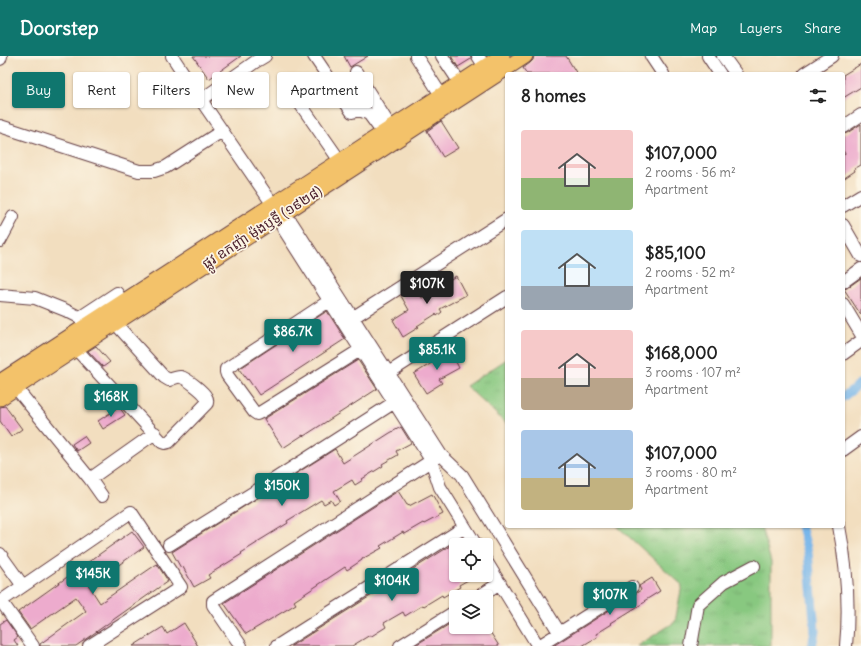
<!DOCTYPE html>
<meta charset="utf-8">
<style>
body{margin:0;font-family:Delius,"Noto Sans Khmer",sans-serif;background:#f6f6f6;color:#222;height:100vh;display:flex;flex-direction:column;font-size:15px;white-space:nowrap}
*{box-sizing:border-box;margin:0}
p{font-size:13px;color:#767676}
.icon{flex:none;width:22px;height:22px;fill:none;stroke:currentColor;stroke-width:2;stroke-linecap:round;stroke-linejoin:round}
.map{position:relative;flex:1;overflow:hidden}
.sheet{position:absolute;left:505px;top:16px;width:340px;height:456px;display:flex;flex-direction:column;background:#fff;border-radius:4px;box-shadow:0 1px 3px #0004}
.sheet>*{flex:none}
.hud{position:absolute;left:12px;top:16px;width:380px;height:36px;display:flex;gap:8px}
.fabs{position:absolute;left:449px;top:482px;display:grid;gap:8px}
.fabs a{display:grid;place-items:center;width:44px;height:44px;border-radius:4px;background:#fff;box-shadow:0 1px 3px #0004;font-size:20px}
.price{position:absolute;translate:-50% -34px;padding:0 9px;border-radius:4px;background:#0f766e;color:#fff;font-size:13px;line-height:26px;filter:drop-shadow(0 1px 2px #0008)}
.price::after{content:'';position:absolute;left:50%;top:24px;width:12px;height:9px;margin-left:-6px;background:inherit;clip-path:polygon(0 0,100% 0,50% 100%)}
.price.current{background:#222;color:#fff}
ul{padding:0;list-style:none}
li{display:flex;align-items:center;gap:12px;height:100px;padding:0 16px}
li span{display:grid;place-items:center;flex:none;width:112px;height:80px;border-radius:4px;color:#555}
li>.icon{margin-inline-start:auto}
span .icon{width:48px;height:48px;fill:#fffc;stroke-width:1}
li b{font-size:17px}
h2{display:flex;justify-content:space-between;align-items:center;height:48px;padding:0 16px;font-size:17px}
.pill{padding:0 14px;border-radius:4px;background:#fff;box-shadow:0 1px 3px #0004;font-size:14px;line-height:36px}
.pill.current{background:#0f766e;color:#fff}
header{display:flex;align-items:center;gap:24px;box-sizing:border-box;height:56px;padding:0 20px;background:#0f766e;color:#fff}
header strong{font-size:19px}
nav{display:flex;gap:22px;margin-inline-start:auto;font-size:14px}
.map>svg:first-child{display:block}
</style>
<header>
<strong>Doorstep</strong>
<nav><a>Map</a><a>Layers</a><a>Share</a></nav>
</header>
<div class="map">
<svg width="861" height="590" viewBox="0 0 861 590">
<defs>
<pattern id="grass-tufts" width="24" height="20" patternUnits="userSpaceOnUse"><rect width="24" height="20" fill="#88c880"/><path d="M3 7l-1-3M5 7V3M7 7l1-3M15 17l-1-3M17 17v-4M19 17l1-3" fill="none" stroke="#77ab6f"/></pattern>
</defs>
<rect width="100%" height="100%" fill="#fcf5e5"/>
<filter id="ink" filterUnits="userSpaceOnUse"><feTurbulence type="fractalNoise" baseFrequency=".025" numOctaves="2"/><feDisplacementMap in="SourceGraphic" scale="8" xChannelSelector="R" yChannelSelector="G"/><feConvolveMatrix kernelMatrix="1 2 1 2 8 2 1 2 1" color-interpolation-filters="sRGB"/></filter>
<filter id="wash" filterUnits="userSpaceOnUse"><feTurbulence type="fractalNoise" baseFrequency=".012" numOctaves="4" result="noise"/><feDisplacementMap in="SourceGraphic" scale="16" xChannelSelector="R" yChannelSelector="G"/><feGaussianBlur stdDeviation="0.9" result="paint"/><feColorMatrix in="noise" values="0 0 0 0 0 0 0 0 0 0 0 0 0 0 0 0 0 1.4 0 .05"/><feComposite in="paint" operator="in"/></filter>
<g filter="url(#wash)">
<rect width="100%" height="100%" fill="#f2debf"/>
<path fill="url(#grass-tufts)" stroke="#697456" d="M507,303v65l-41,-38z
M617,470h144l10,36v84h-134l38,-24 7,-37z"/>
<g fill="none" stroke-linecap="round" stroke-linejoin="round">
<path stroke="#76b5ea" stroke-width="9" d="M843,341l18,-14
M801,470l7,26 7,79 -3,15"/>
</g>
<g id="blocks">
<path fill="#edabcd" d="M193,0h48l-32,23z
M344,0h24l-18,11z
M451,0h20v3l-13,8z
M534,0h32l11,18h-50l-4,-6 7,-5 3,-3z
M861,8v23l-18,11v-23z
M441,65l17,27 -15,9 -16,-26z
M861,68v41l-7,4 1,2 -12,8v-23l2,-2 -2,-4v-16l4,-1z
M456,220l10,19 -26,14 2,3 -5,4 -1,-2 -19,12 2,1 -16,10 -10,-17 16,-10 -8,-14 15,-10 6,12 19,-11 -1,-2z
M861,222v37l-17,-26 3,-1z
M327,255l18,28 -86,56 -11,-16 -1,1 -8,-11z
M96,290l14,16 -7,5 -15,-16z
M449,292l10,20 -20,11 3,4 -16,10 -12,-19 21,-13 -2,-4z
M358,304l19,29 -73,47 -1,-1 -20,13 -19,-29z
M5,350l17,23 -11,8 -11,-16v-14z
M119,351l6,8 -22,14 -5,-8z
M401,371l10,16 -15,8 2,4 -16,9 1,2 -21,13 1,1 -8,5 -3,-5 -18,11 6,10 -6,4 -3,-5 -7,4 -3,-4 -34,21 1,2 -31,19v1l-16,10 1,1 -34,21 2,3 -16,9 -11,-20 -2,1 -9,-16 163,-103 8,14 47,-30z
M84,380l5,7 -12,8 -5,-7z
M398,435l9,14h1l1,1 23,-12 11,20 -19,10 -1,-1 -19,11 -1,-2 -23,14 2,2 -20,11v1l-15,10 -2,-3 -51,34 2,3 -50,30 -22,-31z
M132,475l12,16 -55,39 11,17 57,-39 11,17 -92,65h-36v-2l46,-33 -10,-14 -46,32 -12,-17z
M461,483l4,6h-9v30h21l-18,10 1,2 -17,10 -1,-2 -18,11 -1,-1 -18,11 -2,-4 -19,11 2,4 -16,10v-2l-18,11h-61z
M652,522l8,13 -16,10 1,1 -34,21 1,1 -16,10 1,3 -15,9h-29l88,-56 -2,-4z
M6,564l12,17 -4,3 4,6h-18v-22z
M456,564v7h31l12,19h-85z
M184,567l14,23h-65l30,-19 4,7z"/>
</g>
</g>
<g filter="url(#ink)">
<use href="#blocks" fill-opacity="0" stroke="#633c41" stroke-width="1"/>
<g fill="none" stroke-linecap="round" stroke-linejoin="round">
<g stroke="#633c41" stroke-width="14">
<path id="minor" d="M172,0l29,44 79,115 12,8 149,232 21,20 97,157
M314,0l38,56 8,-2 9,4 14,19
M416,0l25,39
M442,0l18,27
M478,0l7,11
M651,0l12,18
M708,0l12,18
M723,0l13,18
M0,3l1,-3
M356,16l35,56
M804,18l28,-18
M285,26l55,79
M201,44l54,-38 10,-6
M0,70l139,45h15l12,-4 56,-36
M843,71l18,-12
M843,150l18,-11
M280,159l3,13 7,11 141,221 9,27 36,58
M843,169l18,31
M0,185l13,-24
M843,226l18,-13
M0,239l35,3 30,12 26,13 3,6
M329,245l-103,68v3l1,3 27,37 3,2 4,-2 99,-62
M843,248l18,30
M79,262l38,-25 5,10
M346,266l161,-103
M76,293l86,93 3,1 4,-1 38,-39c0,-2 1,-3 -1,-6 -2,-5 -20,-19 -25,-20 -3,-1 -9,2 -12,3l-5,-3 -49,-54
M843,298l18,-13
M382,321l125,-80
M16,332l74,91 12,17
M843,394l18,-13
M90,423l65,-46
M839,470c8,41 11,78 7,120
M169,489l98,-61 134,-86
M0,498l23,32
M486,505l52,85
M478,541l22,-14
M33,590l-32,-45 130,-89 50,75 -92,59
M241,590l-28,-41v-4l224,-144
M277,590l188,-119
M400,590l56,-35
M539,590l93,-59
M691,590l7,-41 26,-23 30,-16"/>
</g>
<g stroke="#633c41" stroke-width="17">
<path id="major" d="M0,326l502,-326
M0,342l525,-342"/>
</g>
<use href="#minor" stroke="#fff" stroke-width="12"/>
<use href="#major" stroke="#f3c26a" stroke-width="15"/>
</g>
</g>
<g text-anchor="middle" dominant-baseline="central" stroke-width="3.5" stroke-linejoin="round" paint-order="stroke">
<g font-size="14" fill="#4a1f2b" stroke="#fcf5e5">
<text transform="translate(262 171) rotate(-33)">ផ្លូវ ឧកញ៉ា ម៉ុងឫទ្ធី (១៩២៨)</text>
</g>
</g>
</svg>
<div class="fabs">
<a><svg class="icon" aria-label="locate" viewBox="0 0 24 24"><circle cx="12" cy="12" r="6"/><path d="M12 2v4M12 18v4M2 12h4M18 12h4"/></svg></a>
<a><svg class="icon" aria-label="layers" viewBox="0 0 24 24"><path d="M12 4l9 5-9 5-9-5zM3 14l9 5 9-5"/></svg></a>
</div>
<b class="price current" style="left:427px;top:249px">$107K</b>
<b class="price" style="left:293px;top:297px">$86.7K</b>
<b class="price" style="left:437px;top:315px">$85.1K</b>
<b class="price" style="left:111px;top:362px">$168K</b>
<b class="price" style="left:282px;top:451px">$150K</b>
<b class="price" style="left:93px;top:539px">$145K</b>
<b class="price" style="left:392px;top:546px">$104K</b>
<b class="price" style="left:610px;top:560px">$107K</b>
<div class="hud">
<a class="pill current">Buy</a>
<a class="pill">Rent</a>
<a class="pill">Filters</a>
<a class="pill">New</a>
<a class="pill">Apartment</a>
</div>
<section class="sheet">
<h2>8 homes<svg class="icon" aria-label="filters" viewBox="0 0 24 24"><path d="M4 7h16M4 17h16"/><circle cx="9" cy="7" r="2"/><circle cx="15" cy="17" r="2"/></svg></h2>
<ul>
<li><span style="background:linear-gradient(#f6c9c9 60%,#8fb573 0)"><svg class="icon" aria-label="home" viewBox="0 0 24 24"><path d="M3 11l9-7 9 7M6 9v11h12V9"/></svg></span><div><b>$107,000</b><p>2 rooms · 56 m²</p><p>Apartment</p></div></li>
<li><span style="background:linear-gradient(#bfe0f5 70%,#9aa5b1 0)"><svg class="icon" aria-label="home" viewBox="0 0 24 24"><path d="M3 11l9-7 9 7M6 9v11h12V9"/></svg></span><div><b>$85,100</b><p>2 rooms · 52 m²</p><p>Apartment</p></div></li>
<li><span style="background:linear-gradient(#f6c9c9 60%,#b9a48a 0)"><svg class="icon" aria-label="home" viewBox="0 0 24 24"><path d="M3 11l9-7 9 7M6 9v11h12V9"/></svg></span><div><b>$168,000</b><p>3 rooms · 107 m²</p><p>Apartment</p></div></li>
<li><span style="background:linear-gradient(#a9c7e8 60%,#c2b280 0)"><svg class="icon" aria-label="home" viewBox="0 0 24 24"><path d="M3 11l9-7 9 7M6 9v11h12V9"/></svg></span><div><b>$107,000</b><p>3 rooms · 80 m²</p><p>Apartment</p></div></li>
</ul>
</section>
</div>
